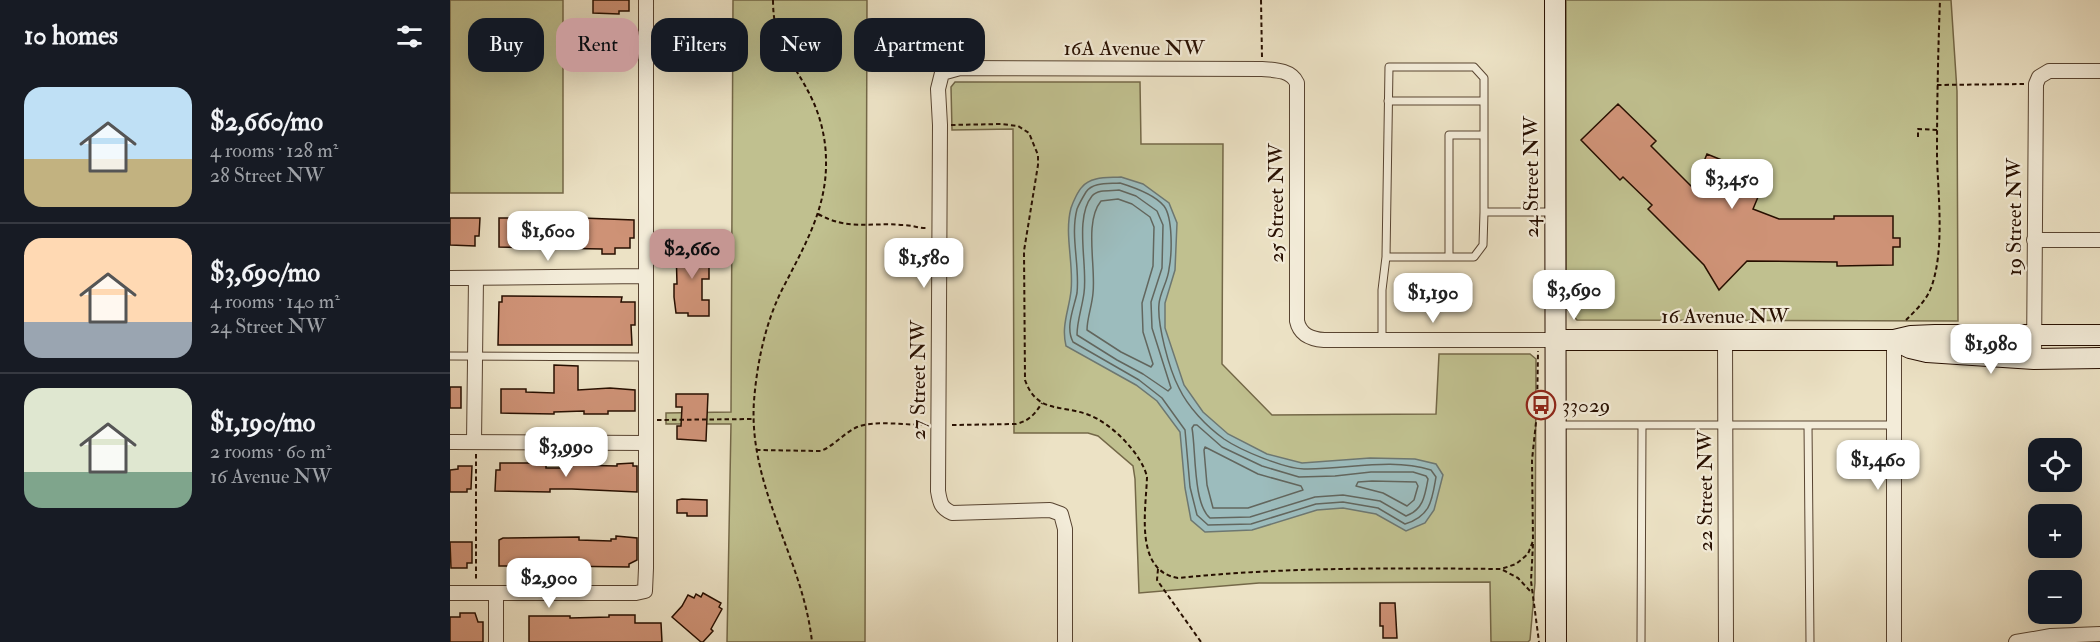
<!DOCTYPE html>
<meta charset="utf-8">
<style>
body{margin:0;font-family:"IM FELL Double Pica",serif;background:#20242c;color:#f1f3f6;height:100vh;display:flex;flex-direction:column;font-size:22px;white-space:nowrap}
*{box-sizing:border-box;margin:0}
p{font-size:20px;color:#9ea1a6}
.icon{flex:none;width:33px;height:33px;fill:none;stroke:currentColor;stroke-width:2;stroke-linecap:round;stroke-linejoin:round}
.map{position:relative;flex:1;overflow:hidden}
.sheet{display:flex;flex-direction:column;background:#171b24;width:450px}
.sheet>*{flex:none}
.banner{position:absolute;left:18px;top:18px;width:570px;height:54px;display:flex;gap:12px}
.controls{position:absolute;left:1578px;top:438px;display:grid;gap:12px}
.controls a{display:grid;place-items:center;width:54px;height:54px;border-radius:12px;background:#171b24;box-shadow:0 6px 24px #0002;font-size:30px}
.price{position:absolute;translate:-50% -51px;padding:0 14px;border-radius:12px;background:#fff;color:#222;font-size:20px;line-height:39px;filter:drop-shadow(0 2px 3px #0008)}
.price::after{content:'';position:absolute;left:50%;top:36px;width:18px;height:14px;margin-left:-9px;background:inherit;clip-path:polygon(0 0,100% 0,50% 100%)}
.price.selected{background:#c59692;color:#111}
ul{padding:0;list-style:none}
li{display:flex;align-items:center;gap:18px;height:150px;padding:0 24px}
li+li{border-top:2px solid #363941}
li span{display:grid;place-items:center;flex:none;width:168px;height:120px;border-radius:18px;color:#555}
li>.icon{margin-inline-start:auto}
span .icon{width:72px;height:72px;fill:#fffc;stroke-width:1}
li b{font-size:26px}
h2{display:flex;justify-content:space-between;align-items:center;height:72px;padding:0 24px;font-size:26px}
.chip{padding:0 21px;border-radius:18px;background:#171b24;box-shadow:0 6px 24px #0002;font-size:21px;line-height:54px}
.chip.selected{background:#c59692;color:#111}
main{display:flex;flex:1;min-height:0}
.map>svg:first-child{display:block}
</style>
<main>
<section class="sheet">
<h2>10 homes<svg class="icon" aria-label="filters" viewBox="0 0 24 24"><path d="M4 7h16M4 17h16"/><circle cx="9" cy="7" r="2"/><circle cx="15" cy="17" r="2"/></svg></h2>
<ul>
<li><span style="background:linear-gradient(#bfe0f5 60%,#c2b280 0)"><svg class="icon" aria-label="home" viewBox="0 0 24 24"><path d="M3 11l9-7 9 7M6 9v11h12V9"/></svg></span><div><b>$2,660/mo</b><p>4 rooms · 128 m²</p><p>28 Street NW</p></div></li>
<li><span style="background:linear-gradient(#ffd9b3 70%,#9aa5b1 0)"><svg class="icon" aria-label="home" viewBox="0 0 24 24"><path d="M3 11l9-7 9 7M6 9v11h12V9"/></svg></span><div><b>$3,690/mo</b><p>4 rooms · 140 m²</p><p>24 Street NW</p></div></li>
<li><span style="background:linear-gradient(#dfe7d0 70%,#7fa58c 0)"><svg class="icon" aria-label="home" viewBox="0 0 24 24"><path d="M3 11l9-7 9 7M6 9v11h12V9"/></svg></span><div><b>$1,190/mo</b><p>2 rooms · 60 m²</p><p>16 Avenue NW</p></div></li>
</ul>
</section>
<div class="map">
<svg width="1650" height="642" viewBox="0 0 1650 642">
<rect width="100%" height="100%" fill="#ece2c5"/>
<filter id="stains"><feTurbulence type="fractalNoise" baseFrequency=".00333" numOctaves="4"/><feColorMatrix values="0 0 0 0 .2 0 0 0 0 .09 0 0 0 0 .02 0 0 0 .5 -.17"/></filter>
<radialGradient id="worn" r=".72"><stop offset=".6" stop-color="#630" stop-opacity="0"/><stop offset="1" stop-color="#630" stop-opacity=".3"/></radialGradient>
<path fill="#c0c08f" stroke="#746848" stroke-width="1.5" d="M0,0h113v193h-113z
M283,0h134l-2,642h-138l4,-218h-65v-11l65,-1z
M1116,0h385l6,91 1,230 -381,-1 -11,-12z
M505,82h185l1,62h82l-1,220 50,51 164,-1 3,-60h91l6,5 -1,224 -5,57 -2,2h-37l-1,-60 -231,1 -120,10 -4,-114 -2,-13 -35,-30 -10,-3h-74l-1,-304 -61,1 -1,-43z"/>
<path fill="#9cbcbd" stroke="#6d7771" stroke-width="1.5" d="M671,177l22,7 26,19 8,20 -2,47 -10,33v25l19,57 19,27 25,22 39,20 35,9 68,-5 45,1 21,5 7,11 -9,35 -9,13 -19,8 -30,-17 -33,-6 -26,2 -65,20 -47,2 -14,-12 -6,-32 -5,-56 -23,-31 -21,-16 -70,-39c-5,-20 3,-36 5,-55 3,-27 -7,-57 0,-83 2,-6 7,-17 11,-21 9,-11 26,-9 39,-10z"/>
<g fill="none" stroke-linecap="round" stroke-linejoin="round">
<path stroke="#62665e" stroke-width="1.5" d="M670,183c13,4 35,12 44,23 9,12 8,48 5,63 -1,12 -9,23 -10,35 -2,20 10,65 20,84 9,19 27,38 45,51 16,11 61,30 80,30 43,1 85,-12 127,1l5,7c-4,23 -5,39 -31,47l-27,-16 -35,-6 -27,2 -65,20 -43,1 -11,-10 -7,-28 -5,-57 -23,-32 -23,-18 -66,-38c-8,-15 1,-34 4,-49 3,-28 -7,-57 0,-84 2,-5 6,-12 9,-17 7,-10 22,-8 34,-9z
M669,190l17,6 21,15 6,14 -1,43 -11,34 1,26 19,60 -3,3 -25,-17 -26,-14 -40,-25c0,-14 5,-27 7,-42 4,-27 -10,-75 8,-97 6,-7 19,-5 27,-6z
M668,199l14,5 18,13 4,10 -1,39 -11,37 1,29 10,32 -2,3 -30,-15 -34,-22c0,-12 5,-24 6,-37 3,-27 -9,-71 8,-92z
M744,425h3l25,22 40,19 37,11 36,-1 36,-4h42l13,4 2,3c-3,17 -5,31 -22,37l-26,-15 -37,-6 -28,2 -65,20 -40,1c-17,-14 -14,-68 -18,-90z
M755,447l53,27 43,12 2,4 -55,18h-35l-6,-23 -3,-35z
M922,481l44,1 2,4 -4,14 -7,6 -24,-13 -27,-7 2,-4z"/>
</g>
<path fill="#ce9276" stroke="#270f00" stroke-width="1.5" d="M143,0h36v11h-10v3l-26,-1z
M259,36l2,17 -16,1 -1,-4 -15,1 -1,-12z
M1168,104l38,37 -5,5 42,42 14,-34 59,24 -13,31 26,10h55v-3h59v22h7v9h-7v18l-56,1v-4l-90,-1 -28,29 -15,-25 -56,-56 4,-4 -29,-28 -3,3 -39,-40z
M70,213h10v3l104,4v18h-4v10h-15v6h-13v-5l-103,-2v-29h20z
M0,218h30l-1,18h-4v10l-25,-1z
M238,244h21v35h-7v21h7v16h-21v-3h-12l-2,-16v-13h3l-1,-36h12z
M52,296l120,1 -1,5h14v23h-4l1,20h-134l1,-43h3z
M104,365l24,1v24l32,-2 25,2v21h-27v3h-24v-3l-30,1v2l-53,-1v-24h25v3l28,1z
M0,387h11v21h-11z
M226,394h32l-2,47 -29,-2v-13h4l1,-19h-6z
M50,463h46v5h25v-3l46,1v-2l16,-1v3h4v26l-65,-3h-22v3l-55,-1 1,-21h4z
M8,466h14l-1,23h-4v3h-17v-22l8,-1z
M232,499l25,1v16h-20v-3h-10v-13z
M166,536l21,2v22l-8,4v3l-73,-1 -1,-5h-34l-6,1v4h-16v-26l4,-2 76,-1v3l32,1v-2h5z
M0,542h22v21h-5v5h-16z
M253,593l18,10 -2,4 3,2 -11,20 2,2 -10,11h-2l-29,-25 10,-11 6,-11 6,3 2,-4 5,3z
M930,603h15l2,35h-14v-12h-3z
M10,613h15l3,9h5v20h-33v-25h10z
M159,615h26v8h26l1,19h-133v-26h41v2l39,-1z"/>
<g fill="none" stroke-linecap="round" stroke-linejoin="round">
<g stroke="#584431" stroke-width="9">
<path id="lane" d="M938,101h96
M936,257h88l9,-12 1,-33
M999,257v-122h35
M932,340v-50l4,-33 3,-190h85l10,11v134h68
M0,356l197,1
M1108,425h335
M1358,425l2,217
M1191,642l1,-216"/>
</g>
<g stroke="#584431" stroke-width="16">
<path id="street" d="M1584,240h66
M0,278l195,-2
M1275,340l1,302
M1584,359l2,-275 3,-7 10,-6h51
M0,442l195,1
M24,442l2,-164
M0,593h186l9,-2 1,-23v-568
M46,642v-49
M615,642v-113l-4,-15 -11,-4 -98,3c-11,-5 -12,-10 -14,-22l2,-366 -2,-36 4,-16 18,-5 302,1c13,1 29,1 35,14v238c3,14 14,18 27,19h231
M1444,642v-302
M1566,642l35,-6 49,-2"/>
</g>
<g stroke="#270f00" stroke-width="22">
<path id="secondary" d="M1105,0l1,642
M1105,340h339l17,-4 24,-1h165
M1444,340l16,8 17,4 107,7 66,-1"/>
</g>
<path stroke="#270f00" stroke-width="2" stroke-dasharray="4.5 3" stroke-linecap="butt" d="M323,0c0,47 21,61 39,99 9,19 14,41 14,62 1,46 -21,84 -41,123 -19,35 -28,78 -31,117 -6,87 49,157 58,241
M811,0l1,57
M1487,85l87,-1
M501,125l50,-1 17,2 11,7 9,22v10l-14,86 1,129c12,34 36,24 64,35 22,8 53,39 58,62 -1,33 -13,94 31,101 107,-11 215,-10 323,-9l15,-5 12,-10 5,-13 -1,-81 5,-47 1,-62
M1468,137v-8l19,1
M368,214c31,17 51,8 85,11 8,0 15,3 23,3
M1456,320c9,-9 20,-19 25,-32 14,-38 7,-92 6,-132 0,-52 1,-104 3,-156
M207,420l96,-1
M502,425l64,-1c13,-3 19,-10 26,-21
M306,450l65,1c14,-6 23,-18 36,-24 17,-7 50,-2 68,-2
M26,454v126
M1083,544l-2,37 8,61
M708,569l-1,11 44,62
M1053,570l15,8 13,14"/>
<use href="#lane" stroke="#f3ecd9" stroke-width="7"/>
<use href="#street" stroke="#f3ecd9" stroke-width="14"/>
<use href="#secondary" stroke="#f3ecd9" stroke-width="20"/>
</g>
<defs>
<g id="bus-ring" transform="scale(1.5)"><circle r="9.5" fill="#f3ecd9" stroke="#8f2418" stroke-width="1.5"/><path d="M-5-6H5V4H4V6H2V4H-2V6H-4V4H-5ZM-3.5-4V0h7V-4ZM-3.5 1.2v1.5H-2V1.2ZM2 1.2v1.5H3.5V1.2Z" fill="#8f2418"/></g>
</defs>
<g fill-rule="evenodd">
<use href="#bus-ring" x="1091" y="405"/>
</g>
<g text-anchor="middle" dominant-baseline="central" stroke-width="4.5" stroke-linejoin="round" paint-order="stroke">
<g font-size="21" fill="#270f00" stroke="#f3ecd9">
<text x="684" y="48">16A Avenue NW</text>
<text transform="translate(1081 177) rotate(-90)">24 Street NW</text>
<text transform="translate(826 203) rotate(-90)">25 Street NW</text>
<text transform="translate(1564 217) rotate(-90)">19 Street NW</text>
<text x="1275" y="316">16 Avenue NW</text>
<text transform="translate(468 380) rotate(-90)">27 Street NW</text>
<text transform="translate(1255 491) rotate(-90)">22 Street NW</text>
</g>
<g font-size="21" fill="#270f00" stroke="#f3ecd9" text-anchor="start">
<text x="1112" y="405">33029</text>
</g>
</g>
<rect width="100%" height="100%" filter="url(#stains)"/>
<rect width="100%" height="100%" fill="url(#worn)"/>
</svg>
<div class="controls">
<a><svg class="icon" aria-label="locate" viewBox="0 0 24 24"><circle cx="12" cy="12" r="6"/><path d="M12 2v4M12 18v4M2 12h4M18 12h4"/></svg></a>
<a>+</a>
<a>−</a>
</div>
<b class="price" style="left:1282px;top:210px">$3,450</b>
<b class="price" style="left:98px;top:262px">$1,600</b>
<b class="price selected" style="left:242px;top:280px">$2,660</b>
<b class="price" style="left:474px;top:289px">$1,580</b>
<b class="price" style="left:1124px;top:321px">$3,690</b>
<b class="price" style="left:983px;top:324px">$1,190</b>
<b class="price" style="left:1541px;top:375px">$1,980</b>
<b class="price" style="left:116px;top:478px">$3,990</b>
<b class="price" style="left:1428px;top:491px">$1,460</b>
<b class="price" style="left:99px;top:609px">$2,900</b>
<div class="banner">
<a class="chip">Buy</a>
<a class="chip selected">Rent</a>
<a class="chip">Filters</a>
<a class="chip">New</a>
<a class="chip">Apartment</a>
</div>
</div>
</main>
